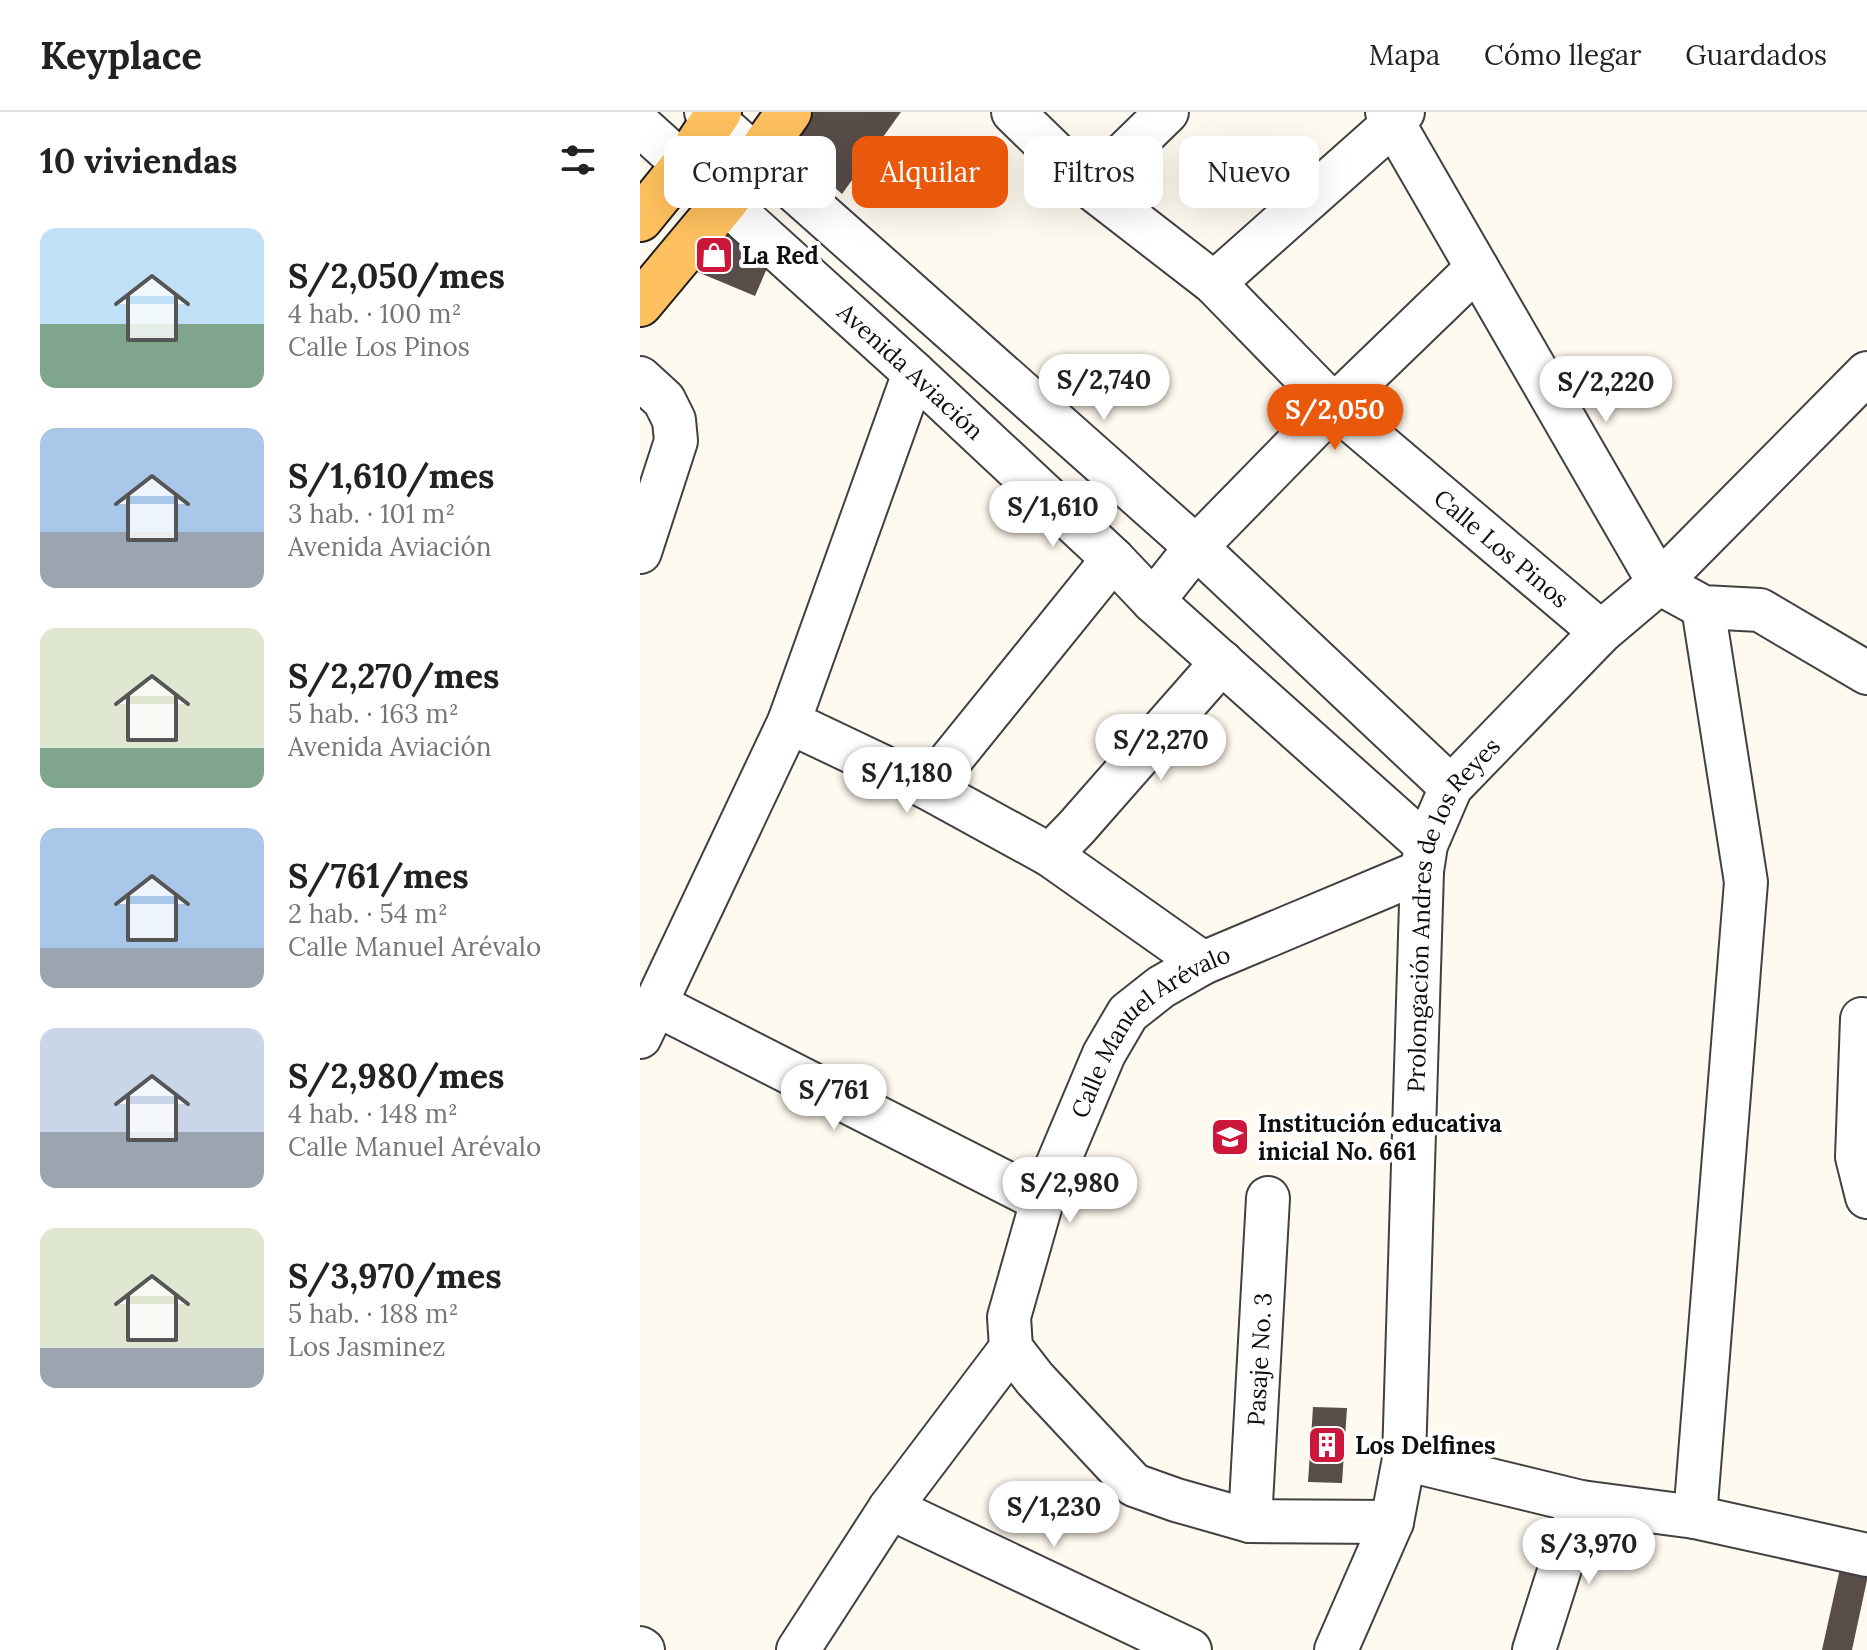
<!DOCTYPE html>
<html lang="es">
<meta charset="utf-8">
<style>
body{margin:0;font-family:Lora,serif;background:#f2f2f2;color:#222;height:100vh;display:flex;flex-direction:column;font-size:30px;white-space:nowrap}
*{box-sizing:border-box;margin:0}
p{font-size:26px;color:#767676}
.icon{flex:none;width:44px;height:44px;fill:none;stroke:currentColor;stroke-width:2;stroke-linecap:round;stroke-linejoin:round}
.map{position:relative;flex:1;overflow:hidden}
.sheet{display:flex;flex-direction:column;background:#fff;width:640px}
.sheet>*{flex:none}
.top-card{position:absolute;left:24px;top:24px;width:760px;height:72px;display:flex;gap:16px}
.price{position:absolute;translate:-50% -68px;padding:0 18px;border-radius:28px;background:#fff;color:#222;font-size:26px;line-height:52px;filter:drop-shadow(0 2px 4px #0008)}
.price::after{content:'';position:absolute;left:50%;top:48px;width:24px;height:18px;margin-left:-12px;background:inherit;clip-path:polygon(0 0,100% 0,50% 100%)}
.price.current{background:#ea580c;color:#fff}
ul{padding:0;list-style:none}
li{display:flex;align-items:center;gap:24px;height:200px;padding:0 40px}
li span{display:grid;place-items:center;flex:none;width:224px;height:160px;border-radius:16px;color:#555}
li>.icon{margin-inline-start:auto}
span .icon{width:96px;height:96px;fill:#fffc;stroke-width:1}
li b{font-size:34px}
h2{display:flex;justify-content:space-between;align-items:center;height:96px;padding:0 40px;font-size:34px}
.tag{padding:0 28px;border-radius:16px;background:#fff;box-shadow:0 8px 32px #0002;font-size:28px;line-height:72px}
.tag.current{background:#ea580c;color:#fff}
header{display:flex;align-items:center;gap:48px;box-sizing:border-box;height:112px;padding:0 40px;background:#fff;border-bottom:2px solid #e0e0e0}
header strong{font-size:38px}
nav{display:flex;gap:44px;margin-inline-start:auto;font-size:28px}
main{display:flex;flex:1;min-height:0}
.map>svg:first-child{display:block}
</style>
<header>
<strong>Keyplace</strong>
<nav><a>Mapa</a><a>Cómo llegar</a><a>Guardados</a></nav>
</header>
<main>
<section class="sheet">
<h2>10 viviendas<svg class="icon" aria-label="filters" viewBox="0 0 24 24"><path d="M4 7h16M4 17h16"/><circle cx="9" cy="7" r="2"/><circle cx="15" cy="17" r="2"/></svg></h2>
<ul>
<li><span style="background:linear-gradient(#bfe0f5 60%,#7fa58c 0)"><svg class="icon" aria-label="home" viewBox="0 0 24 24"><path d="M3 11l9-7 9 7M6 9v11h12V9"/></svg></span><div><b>S/2,050/mes</b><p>4 hab. · 100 m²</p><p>Calle Los Pinos</p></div></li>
<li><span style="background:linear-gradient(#a9c7e8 65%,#9aa5b1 0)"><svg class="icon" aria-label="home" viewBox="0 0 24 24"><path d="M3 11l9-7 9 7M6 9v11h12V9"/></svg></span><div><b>S/1,610/mes</b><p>3 hab. · 101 m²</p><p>Avenida Aviación</p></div></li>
<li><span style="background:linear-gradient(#dfe7d0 75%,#7fa58c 0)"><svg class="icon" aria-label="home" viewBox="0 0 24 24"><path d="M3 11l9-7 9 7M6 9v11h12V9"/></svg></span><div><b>S/2,270/mes</b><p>5 hab. · 163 m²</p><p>Avenida Aviación</p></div></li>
<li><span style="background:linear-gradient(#a9c7e8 75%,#9aa5b1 0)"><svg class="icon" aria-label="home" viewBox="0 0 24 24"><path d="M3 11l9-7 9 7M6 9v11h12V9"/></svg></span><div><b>S/761/mes</b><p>2 hab. · 54 m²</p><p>Calle Manuel Arévalo</p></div></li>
<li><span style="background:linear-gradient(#c9d6e8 65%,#9aa5b1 0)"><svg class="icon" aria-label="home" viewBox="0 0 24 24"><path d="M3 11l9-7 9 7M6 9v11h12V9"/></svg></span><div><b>S/2,980/mes</b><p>4 hab. · 148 m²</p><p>Calle Manuel Arévalo</p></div></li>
<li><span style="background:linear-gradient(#dfe7d0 75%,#9aa5b1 0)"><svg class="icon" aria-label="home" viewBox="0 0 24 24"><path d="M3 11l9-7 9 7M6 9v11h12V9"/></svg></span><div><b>S/3,970/mes</b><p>5 hab. · 188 m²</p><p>Los Jasminez</p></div></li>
</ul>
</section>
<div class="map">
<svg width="1227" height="1538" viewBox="0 0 1227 1538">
<rect width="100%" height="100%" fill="#fffaef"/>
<path fill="#584d49" d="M171,0h90l-59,82 -55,-49z
M90,118l38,36 -13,30 -67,-28z
M673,1295l34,1 -5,75 -34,-1z
M1201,1452l26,5v11l-15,70h-30z"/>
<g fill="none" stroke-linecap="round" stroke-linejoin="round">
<g stroke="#414141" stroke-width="46">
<g id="minor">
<path d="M66,0l490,435 255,240"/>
<path id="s1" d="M373,0l77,75 124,96 120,123 267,226"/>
<path d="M747,0l272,471 44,24 57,3 107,63"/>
<path id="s2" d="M0,13l274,248 199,186 40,42 273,244"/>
<path d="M450,75l77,-75"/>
<path d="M574,171l180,-160 9,-11"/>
<path d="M0,266l24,22 10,20 2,21 -36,111"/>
<path d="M513,489l43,-54 138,-141 143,-138"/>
<path d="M149,610l139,66 122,67 153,108"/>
<path d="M288,676l185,-229"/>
<path d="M410,743l27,-28 145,-165"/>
<path d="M15,892l387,197"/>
<path d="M1222,907l-5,138 10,40"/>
<path d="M0,925l149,-315 125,-349"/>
<path d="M764,1347l177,43 114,15 172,38"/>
<path d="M250,1396l300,142"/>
<path d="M1055,1405l51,-635 -43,-275"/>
<path id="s3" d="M610,1409l18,-323"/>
<path id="s4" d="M752,1410l-142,-1 -74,-21 -42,-15 -99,-106 -24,-31 -2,-31 33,-116 62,-147 24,-41 33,-26 42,-24 219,-92"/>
<path d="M0,1536l3,2"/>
<path d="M158,1538l92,-142 121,-160"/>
<path id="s5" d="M696,1538l56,-128 12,-63 18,-588 4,-26 25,-58 150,-155 58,-49 208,-210"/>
<path d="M894,1538l47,-148"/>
</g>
</g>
<g stroke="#1f1f1f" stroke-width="48">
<path id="major" d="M0,107l44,-54 35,-53
M0,192l85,-102 64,-90"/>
</g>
<use href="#minor" stroke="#fff" stroke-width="42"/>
<use href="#major" stroke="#ffc15f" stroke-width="44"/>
</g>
<defs>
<g id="shop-square" transform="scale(2)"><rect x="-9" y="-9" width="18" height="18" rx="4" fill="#cd173a" stroke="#fff"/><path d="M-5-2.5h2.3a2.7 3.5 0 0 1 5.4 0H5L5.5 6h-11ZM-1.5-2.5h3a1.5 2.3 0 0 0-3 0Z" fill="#fff"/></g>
<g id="school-square" transform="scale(2)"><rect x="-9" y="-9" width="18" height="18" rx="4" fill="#cd173a" stroke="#fff"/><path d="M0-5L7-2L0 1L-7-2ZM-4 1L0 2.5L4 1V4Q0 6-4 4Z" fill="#fff"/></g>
<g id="building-square" transform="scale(2)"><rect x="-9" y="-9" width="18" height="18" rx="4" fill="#cd173a" stroke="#fff"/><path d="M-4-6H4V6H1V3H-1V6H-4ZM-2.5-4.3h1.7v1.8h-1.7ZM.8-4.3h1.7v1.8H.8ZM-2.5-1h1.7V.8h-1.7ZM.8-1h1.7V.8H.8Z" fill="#fff"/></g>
</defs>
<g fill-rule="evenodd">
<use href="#shop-square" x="74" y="143"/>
<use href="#school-square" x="590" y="1025"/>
<use href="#building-square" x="687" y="1333"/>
</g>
<g text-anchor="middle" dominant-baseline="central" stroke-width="8" stroke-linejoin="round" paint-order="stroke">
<g font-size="24" font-weight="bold" fill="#0e0e0e" stroke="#fff" text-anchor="start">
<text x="102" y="143">La Red</text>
<text x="618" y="1011">Institución educativa<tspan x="618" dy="28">inicial No. 661</tspan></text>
<text x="715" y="1333">Los Delfines</text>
</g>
<g font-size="24" fill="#0e0e0e" stroke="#fff">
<text stroke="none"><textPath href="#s2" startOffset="366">Avenida Aviación</textPath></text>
<text stroke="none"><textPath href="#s1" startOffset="656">Calle Los Pinos</textPath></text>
<text stroke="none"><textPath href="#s5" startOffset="758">Prolongación Andres de los Reyes</textPath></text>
<text stroke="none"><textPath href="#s4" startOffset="808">Calle Manuel Arévalo</textPath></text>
<text stroke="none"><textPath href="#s3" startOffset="162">Pasaje No. 3</textPath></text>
</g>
</g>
</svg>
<b class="price" style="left:464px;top:310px">S/2,740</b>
<b class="price" style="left:966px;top:312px">S/2,220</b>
<b class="price current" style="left:695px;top:340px">S/2,050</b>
<b class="price" style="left:413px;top:437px">S/1,610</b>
<b class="price" style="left:521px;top:670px">S/2,270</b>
<b class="price" style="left:267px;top:703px">S/1,180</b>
<b class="price" style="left:194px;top:1020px">S/761</b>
<b class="price" style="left:430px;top:1113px">S/2,980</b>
<b class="price" style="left:414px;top:1437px">S/1,230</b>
<b class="price" style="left:949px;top:1474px">S/3,970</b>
<div class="top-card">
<a class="tag">Comprar</a>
<a class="tag current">Alquilar</a>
<a class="tag">Filtros</a>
<a class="tag">Nuevo</a>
</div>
</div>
</main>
